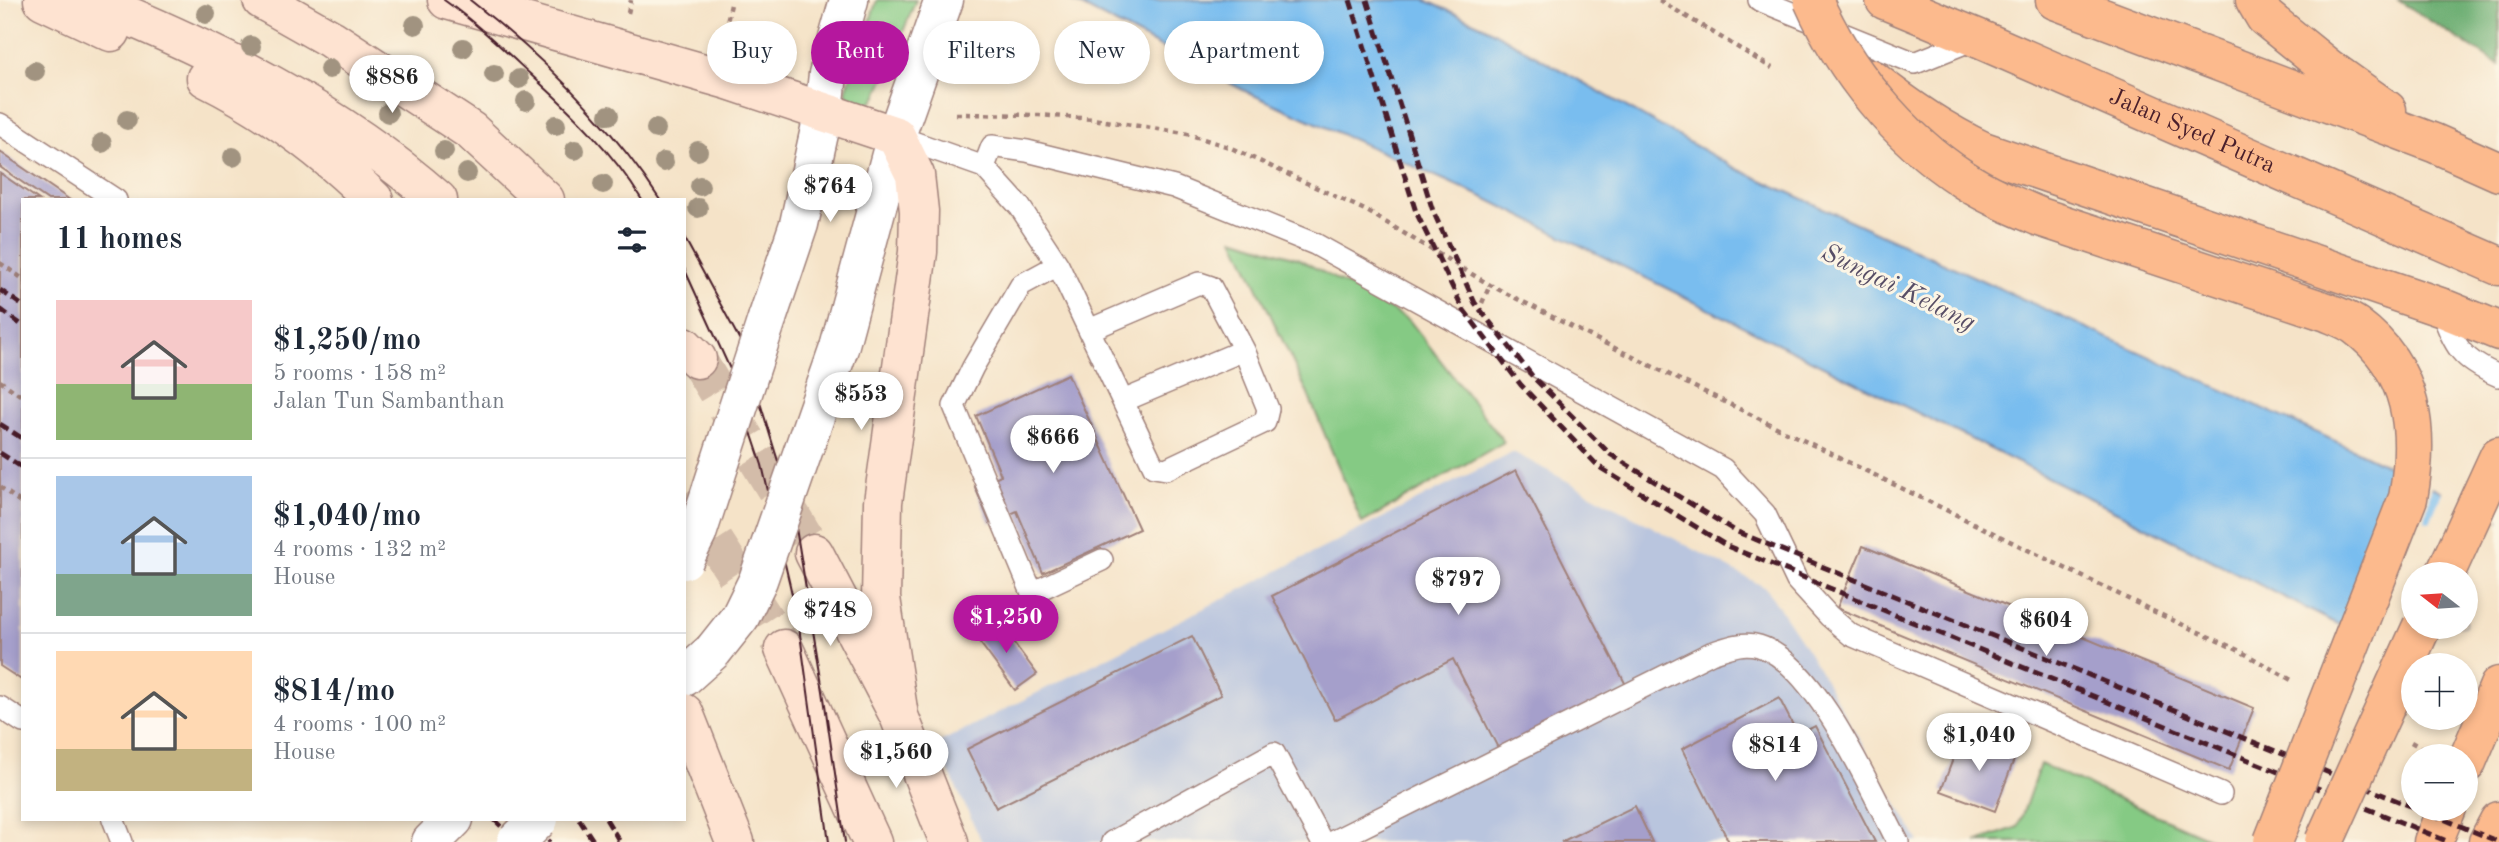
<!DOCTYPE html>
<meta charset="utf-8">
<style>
body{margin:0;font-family:"Old Standard TT",serif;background:#f2f2f3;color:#1f2937;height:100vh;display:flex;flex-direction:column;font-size:26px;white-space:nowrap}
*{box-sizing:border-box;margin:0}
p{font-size:23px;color:#747a83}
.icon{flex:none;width:38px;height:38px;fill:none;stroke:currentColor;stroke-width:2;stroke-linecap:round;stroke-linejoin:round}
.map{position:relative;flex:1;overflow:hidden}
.sheet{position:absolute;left:21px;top:198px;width:665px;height:623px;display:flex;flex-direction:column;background:#fff;border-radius:0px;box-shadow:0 4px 10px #0003}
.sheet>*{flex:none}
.banner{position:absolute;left:707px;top:21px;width:665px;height:63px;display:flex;gap:14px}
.needle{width:46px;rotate:287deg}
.fabs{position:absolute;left:2401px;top:562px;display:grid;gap:14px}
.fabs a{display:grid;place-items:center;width:77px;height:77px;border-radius:50%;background:#fff;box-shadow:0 4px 10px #0003;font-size:35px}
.price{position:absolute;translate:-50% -60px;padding:0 16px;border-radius:24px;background:#fff;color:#222;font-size:23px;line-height:46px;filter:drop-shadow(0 2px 4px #0008)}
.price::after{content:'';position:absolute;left:50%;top:42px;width:21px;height:16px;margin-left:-10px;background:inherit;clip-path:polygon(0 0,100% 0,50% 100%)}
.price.current{background:#b5179e;color:#fff}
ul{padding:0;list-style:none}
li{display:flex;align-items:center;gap:21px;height:175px;padding:0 35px}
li+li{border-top:2px solid #e0e1e3}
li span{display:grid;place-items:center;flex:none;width:196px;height:140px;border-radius:0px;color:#555}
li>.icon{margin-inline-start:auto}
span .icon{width:84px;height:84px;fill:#fffc;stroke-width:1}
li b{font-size:30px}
h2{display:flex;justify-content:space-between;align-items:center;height:84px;padding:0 35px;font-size:30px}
.tag{padding:0 24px;border-radius:32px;background:#fff;box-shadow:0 4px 10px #0003;font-size:24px;line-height:63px}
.tag.current{background:#b5179e;color:#fff}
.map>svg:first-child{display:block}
</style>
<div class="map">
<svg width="2499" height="842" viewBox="0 0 2499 842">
<rect width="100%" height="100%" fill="#fcf5e5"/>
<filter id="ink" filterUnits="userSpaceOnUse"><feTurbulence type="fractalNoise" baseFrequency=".0143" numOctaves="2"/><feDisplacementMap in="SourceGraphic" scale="14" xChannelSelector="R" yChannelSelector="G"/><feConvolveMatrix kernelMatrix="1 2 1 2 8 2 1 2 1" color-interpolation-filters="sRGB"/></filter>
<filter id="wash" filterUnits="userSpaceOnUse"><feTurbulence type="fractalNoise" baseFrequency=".00686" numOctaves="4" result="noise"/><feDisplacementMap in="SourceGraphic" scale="28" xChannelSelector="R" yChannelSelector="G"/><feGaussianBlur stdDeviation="1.57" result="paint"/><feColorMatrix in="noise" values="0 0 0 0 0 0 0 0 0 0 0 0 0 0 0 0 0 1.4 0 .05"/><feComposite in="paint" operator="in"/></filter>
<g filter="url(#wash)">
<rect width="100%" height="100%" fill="#f5e3c8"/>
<path fill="#b9c5de" d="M1513,452l253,136 47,71 106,183h-937l-46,-98z"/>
<path fill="#85ca84" stroke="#687458" stroke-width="2" d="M877,0h39l-39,96c-9,11 -14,12 -27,8l-4,-13z
M1234,238l65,21 110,61 95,122 -142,81 -55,-131z
M2040,764l177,78h-241l42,-15z"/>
<path fill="#6cae72" stroke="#5b664e" stroke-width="2" d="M2398,0h101v65z"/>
<path fill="#79bdef" stroke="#626e8d" stroke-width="2" fill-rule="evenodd" d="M1070,0h355l58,26 252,142 622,283 142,68 -33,146h-35l-104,-46 -202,-103 -640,-318 -234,-104zM2413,574h53v52h-53z"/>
<path fill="#f5e3c8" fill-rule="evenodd" d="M2394,465l38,18 -7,37 5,1 14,-32 55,27v183l-33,-15v-19h-44l-76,-34 46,-133zM2413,574h53v52h-53z"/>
<g id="blocks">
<path fill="#a59fcb" d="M0,152l70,48h-22l-48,-33z
M0,173l39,27h-16v481l-23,-15z
M1068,374l71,155 -96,44 -26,-62 -27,12 -15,-36 26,-12 -25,-59z
M1516,470l111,217 -127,65 -47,-93 -118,61 -63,-124z
M1863,546l391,162 -25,62 -392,-162z
M997,620l40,54 -22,16 -40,-54z
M1192,636l29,59 -225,113 -29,-59z
M1779,698l19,37 17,-9 60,116h-146l-47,-93z
M1962,735l54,19 -21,57 -54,-20z
M1635,806l17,36h-91z"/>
</g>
</g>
<g filter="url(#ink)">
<use href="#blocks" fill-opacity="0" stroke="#a0817a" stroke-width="2"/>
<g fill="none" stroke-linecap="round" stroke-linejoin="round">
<path stroke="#d3bca9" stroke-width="38" stroke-dasharray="38 19" stroke-linecap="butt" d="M697,359l117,194
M684,494l100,155"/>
<g stroke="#a0817a" stroke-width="24">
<path id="service" d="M1759,0l156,63 62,-25
M0,124l116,76
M896,136l88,31 36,40 38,58 96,202 12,2 99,-47 3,-13 -24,-59 -33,-63 -12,-4 -110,47
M984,167l8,-21 35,5 147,36 141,57 408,225 42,45 32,67 32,35 22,19 370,159
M1058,265l-37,20 -48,82 -19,39 78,187 70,-33
M2440,307c15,39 19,52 59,69
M1123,401l121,-51
M0,707l23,15
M113,819l9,23
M1112,842l162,-89 48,89
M1332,842l379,-189c16,-5 31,-12 48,-7 57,17 112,145 139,196"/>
</g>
<g stroke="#a0817a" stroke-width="41">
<path id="tertiary" d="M767,319l32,-95 25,-113 4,-37 21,-74
M839,348l57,-212 48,-136
M684,677l29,-26
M431,842l23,-23"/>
</g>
<g stroke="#a0817a" stroke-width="41">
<path id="secondary" d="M43,0l68,32
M90,0c125,51 246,110 348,200
M262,0l69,39 140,92 74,69
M447,0l281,80 168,56 19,39 4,36 -1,41 -35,250 -2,96 18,118
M206,78c62,31 119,73 168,122
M684,346l13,13
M814,553l85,163 50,126
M784,649l88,193
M684,713l51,129"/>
</g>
<g stroke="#a0817a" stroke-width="41">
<g id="primary">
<path id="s1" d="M1885,0l92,38 522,228"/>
<path d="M2055,0l379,143 65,29"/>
<path d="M2255,0l10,17 63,51 59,42"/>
<path d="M1870,78c36,29 71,53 113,73l457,156 59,24"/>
<path d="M2445,574l54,-118"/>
<path d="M2466,764l33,-78"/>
<path d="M2433,842l14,-34"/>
<path d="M2488,842l11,-21"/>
</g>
</g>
<path stroke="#a0817a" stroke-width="4.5" stroke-dasharray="5 5" stroke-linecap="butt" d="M1659,0l113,68
M628,13l3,-13
M723,39l9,-39
M956,114l83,1 54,4 91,14 45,14 138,64 123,74 100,51 565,276 85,39 55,31
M0,263l23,16
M1482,303l8,-18
M0,381l23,16
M0,487l23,17
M2411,742l20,11"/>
<use href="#service" stroke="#fff" stroke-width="21"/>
<use href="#tertiary" stroke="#fff" stroke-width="38"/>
<use href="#secondary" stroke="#fee3d1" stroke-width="38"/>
<use href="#primary" stroke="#fcba8d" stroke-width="38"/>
<path stroke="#4a1f2b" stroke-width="2" d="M444,0c31,22 58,48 86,74 42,38 82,77 112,126
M470,0c73,57 139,121 190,200
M684,237l58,107 51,166 30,181 22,151
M684,268l46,101 32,96 36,155 31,222"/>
<path stroke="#4a1f2b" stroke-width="5" stroke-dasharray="10 5" stroke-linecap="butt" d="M1350,0l66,212 47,97 58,76 78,82 128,79 722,296
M1367,0l66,211 42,92 58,74 77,77 125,77 678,276
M0,290l23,16
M0,309l23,17
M0,424l23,15
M0,453l23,15
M2417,808l82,34
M494,819l23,23
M527,819l23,23
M579,819l15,23
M606,819l14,23"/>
<g stroke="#a0817a" stroke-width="41" stroke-linecap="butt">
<path id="tertiary-bridge" d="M684,560l13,-26 70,-215
M713,651l27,-34 18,-37 81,-232
M516,842l23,-23"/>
</g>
<g stroke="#a0817a" stroke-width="41" stroke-linecap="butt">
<path id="primary-bridge" d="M1813,0c31,70 85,137 150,179 24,16 51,27 77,38l287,95c9,4 21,8 29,14 58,43 64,106 52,172l-135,344
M2324,842l98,-216"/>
</g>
<use href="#tertiary-bridge" stroke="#fff" stroke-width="38"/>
<use href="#primary-bridge" stroke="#fcba8d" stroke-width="38"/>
</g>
<g fill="#a19380">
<circle cx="206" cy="14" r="10"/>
<circle cx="415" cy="25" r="10"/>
<circle cx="251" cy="46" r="10"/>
<circle cx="463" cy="48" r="10"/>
<circle cx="329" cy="69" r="10"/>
<circle cx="35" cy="71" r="10"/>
<circle cx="494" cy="74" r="10"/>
<circle cx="519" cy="79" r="10"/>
<circle cx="526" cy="101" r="10"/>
<circle cx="388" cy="113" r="10"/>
<circle cx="609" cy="115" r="10"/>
<circle cx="127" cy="120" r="10"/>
<circle cx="556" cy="125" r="10"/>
<circle cx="656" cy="129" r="10"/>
<circle cx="102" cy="143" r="10"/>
<circle cx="575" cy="150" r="10"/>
<circle cx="444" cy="151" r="10"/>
<circle cx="698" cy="151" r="10"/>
<circle cx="233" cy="157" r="10"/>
<circle cx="664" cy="162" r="10"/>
<circle cx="467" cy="173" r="10"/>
<circle cx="603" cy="184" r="10"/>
<circle cx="700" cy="186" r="10"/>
<circle cx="698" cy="208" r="10"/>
</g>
</g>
<g text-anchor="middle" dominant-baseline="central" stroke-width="6" stroke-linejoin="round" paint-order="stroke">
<g font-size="24" fill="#4a1f2b" stroke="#fcf5e5">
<text stroke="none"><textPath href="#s1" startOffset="334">Jalan Syed Putra</textPath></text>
</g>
<g font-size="26" font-style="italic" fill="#584e66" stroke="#fcf5e5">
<text transform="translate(1898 288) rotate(26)">Sungai Kelang</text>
</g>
</g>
</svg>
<div class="fabs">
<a><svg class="needle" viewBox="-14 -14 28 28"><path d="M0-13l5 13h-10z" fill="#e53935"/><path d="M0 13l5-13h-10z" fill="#747a83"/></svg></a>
<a>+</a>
<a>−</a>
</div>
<b class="price" style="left:392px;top:115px">$886</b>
<b class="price" style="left:830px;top:224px">$764</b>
<b class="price" style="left:861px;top:432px">$553</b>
<b class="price" style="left:1053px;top:475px">$666</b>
<b class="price" style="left:1458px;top:617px">$797</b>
<b class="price" style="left:830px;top:648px">$748</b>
<b class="price current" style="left:1006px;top:655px">$1,250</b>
<b class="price" style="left:2046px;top:658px">$604</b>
<b class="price" style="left:1979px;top:773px">$1,040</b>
<b class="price" style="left:1775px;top:783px">$814</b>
<b class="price" style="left:896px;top:790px">$1,560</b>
<div class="banner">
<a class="tag">Buy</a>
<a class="tag current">Rent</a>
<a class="tag">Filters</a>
<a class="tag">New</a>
<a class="tag">Apartment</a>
</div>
<section class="sheet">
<h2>11 homes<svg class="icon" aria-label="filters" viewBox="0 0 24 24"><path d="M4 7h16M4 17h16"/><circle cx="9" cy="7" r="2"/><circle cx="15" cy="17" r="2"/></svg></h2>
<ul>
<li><span style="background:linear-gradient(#f6c9c9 60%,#8fb573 0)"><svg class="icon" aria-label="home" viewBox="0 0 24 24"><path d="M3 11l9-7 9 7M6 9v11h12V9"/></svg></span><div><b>$1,250/mo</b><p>5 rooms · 158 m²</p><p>Jalan Tun Sambanthan</p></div></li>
<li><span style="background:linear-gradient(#a9c7e8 70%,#7fa58c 0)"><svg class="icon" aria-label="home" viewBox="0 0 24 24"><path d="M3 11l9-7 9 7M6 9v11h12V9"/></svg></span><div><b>$1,040/mo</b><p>4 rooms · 132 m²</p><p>House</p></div></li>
<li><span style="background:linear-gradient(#ffd9b3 70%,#c2b280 0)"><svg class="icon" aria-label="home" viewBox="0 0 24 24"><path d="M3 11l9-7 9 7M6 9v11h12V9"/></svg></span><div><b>$814/mo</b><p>4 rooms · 100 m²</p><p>House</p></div></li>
</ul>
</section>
</div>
